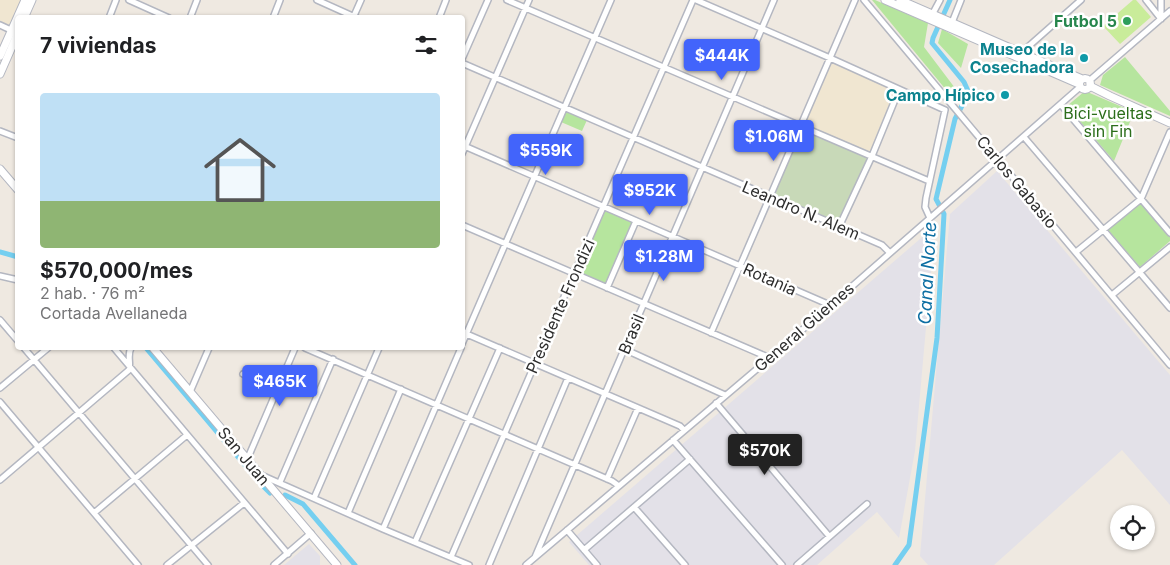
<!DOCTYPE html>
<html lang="es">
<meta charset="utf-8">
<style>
body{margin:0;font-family:Inter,sans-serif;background:#f6f6f6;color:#202124;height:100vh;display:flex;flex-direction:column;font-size:19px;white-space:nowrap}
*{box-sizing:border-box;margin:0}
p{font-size:16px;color:#757577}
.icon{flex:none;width:28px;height:28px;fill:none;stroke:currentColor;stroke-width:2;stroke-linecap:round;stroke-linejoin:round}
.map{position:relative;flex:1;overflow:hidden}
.side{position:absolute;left:15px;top:15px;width:450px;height:335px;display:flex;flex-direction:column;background:#fff;border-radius:5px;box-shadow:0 1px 4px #0004}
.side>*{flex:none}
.controls{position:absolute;left:1110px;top:505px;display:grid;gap:10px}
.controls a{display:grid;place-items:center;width:45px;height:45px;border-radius:50%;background:#fff;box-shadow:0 1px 4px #0004;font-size:25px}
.price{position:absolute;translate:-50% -42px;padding:0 11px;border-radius:5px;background:#4264fb;color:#fff;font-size:16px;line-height:32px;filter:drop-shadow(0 1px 2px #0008)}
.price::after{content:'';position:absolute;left:50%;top:30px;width:15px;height:11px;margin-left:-8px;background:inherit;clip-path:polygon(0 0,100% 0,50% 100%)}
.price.on{background:#222;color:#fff}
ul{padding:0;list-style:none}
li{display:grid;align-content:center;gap:10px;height:265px;padding:0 25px}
li span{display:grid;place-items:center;height:155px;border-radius:5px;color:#555}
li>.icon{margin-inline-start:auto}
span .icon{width:90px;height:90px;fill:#fffc;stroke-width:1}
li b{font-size:21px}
h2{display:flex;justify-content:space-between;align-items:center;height:60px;padding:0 25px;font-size:21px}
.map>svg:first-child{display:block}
</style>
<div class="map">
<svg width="1170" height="565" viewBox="0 0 1170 565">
<rect width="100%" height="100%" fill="#efe9e1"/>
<path fill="#e3e1e8" d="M997,171l173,204v130l-48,-55 -128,115h-66l-8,-9 30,-342z
M935,226l-20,225 -16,87 -22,-26 -60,53h-228l-20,-23z
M309,544l11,12v9h-36z"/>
<path fill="#f0e6d1" d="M0,0h25l-14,30 -11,-5z
M830,62l67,29 -27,61 -66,-28z"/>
<path fill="#b6e59e" d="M872,0h3l53,23 -4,24 34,45 -2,10z
M942,29l26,15 -7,24 -23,-25z
M1125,57l45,54v5l-70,-31 3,-10z
M1085,91l49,21 -20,49 -47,-55z
M566,111l21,9 -5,11 -21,-9z
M1140,202l30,34v5l-30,26 -32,-37z
M603,207l33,14 -29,67 -33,-15z"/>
<path fill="#c8d9b8" d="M801,126l71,30 -33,71 -69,-30z"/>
<path fill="#c9ec9a" d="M1133,0h3l15,17 -31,27 -17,-18z"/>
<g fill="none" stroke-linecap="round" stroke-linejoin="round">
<path stroke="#75cff0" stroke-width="5" d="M0,252l18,5
M146,348l115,136 9,9
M285,495l18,9 52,61
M895,565l14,-20 28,-207 7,-124 -8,-15 19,-80 11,-21 2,-7 -4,-9 -32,-39 1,-5 17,-38"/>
<g stroke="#b4b7c1" stroke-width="8">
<path id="street" d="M129,0l40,18
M317,0l40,18
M507,0l422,181
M696,0l134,58 115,52
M864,0l306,365
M1146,0l15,19
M932,15l8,-15
M109,18l7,-18
M190,18l7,-18
M273,18l7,-18
M353,18l8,-18
M439,18l7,-18
M1161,19v-19
M0,25l13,6
M951,25l10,-25
M1020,55l1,-2 60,-53
M462,59l26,-59
M462,63l420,182 8,8
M1089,81l81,-70
M1061,105l109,128
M0,131l18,7
M1024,137l146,171
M462,145l368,160
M462,154l67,-154
M930,218l-5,-11 1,-9 19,-88
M462,225l308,133
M839,227l33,-71 27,-66
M1076,252l65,-53 29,-67
M0,276l18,4
M607,288l29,-67
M1112,295l58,-48
M0,320l18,21
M462,332l218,94 4,4
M711,333l144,-333
M462,344l149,-344
M24,348l184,217
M114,348l174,206
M305,348l307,133 7,5
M624,349l101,46
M243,374l34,14
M0,388l48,-40
M190,392l19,-44
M0,402l138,163
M716,403l113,133
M673,440l109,125
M247,460l48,-112
M261,475l122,54 86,36
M607,479l31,-71
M0,480l129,-110c2,-7 -2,-15 2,-22
M280,482l53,-123
M314,498l65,-150
M634,507l51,58
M94,513l93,-78
M348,513l53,-124
M383,529l78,-181
M567,530l30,35
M415,542l85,-194
M584,550l106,-91
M451,557l242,-557
M535,557l239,-557
M167,565l77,-62
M274,565l37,-32
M489,565l79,-187
M526,565l244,-207 310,-271
M797,565l70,-61"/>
</g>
<g stroke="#b4b7c1" stroke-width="9">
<path id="secondary" d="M885,0l194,84
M900,0l182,79
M24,18l8,-18
M0,56l25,-56
M0,74l18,-41
M1079.5 84a5.5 5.5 0 1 1 11 0a5.5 5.5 0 1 1-11 0Z
M1090,84l2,3 18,9 60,27
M0,169l18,21
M153,348l184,217"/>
</g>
<use href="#street" stroke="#fff" stroke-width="5"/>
<use href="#secondary" stroke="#fff" stroke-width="7"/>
</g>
<circle fill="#2e9e5b" stroke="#fff" stroke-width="2" cx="1127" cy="21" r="5"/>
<g fill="#0f9aa8" stroke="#fff" stroke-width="2">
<circle cx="1084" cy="58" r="5"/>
<circle cx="1005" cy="95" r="5"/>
</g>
<g text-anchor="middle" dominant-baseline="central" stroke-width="5" stroke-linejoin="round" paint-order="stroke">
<g font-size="16" font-weight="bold" fill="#27864d" stroke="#fff" text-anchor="end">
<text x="1117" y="21">Futbol 5</text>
</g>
<g font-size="16" font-weight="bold" fill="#0d838f" stroke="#fff" text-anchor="end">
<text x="1074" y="49">Museo de la<tspan x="1074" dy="18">Cosechadora</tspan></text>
<text x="995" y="95">Campo Hípico</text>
</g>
<g font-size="16" fill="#2c6e1b" stroke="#fff">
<text x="1108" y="113">Bici-vueltas<tspan x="1108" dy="18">sin Fin</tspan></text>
</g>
<g font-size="16" fill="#2e2e2e" stroke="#fff">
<text transform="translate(1017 182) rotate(50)">Carlos Gabasio</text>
<text transform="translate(801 210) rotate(23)">Leandro N. Alem</text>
<text transform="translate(770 279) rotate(24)">Rotania</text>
<text transform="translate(560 306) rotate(-66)">Presidente Frondizi</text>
<text transform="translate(804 327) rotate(-41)">General Güemes</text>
<text transform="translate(631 334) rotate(-67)">Brasil</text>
<text transform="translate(244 456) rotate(50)">San Juan</text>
</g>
<g font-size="18" font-style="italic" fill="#0d6fa3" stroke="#fff">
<text transform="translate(927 273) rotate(-87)">Canal Norte</text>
</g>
</g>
</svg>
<div class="controls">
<a><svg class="icon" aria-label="locate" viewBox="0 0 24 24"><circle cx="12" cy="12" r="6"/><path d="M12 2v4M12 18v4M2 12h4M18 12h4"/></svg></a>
</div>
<b class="price" style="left:722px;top:81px">$444K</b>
<b class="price" style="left:774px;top:162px">$1.06M</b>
<b class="price" style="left:546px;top:176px">$559K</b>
<b class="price" style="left:650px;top:216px">$952K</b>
<b class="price" style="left:664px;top:282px">$1.28M</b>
<b class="price" style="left:280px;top:407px">$465K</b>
<b class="price on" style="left:765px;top:476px">$570K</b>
<section class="side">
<h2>7 viviendas<svg class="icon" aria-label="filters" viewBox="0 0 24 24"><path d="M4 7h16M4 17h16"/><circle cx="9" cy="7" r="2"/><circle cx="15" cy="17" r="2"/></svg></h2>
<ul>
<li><span style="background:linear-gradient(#bfe0f5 70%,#8fb573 0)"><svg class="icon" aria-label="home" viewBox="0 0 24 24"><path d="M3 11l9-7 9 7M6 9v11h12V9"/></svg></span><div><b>$570,000/mes</b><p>2 hab. · 76 m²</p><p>Cortada Avellaneda</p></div></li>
</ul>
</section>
</div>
